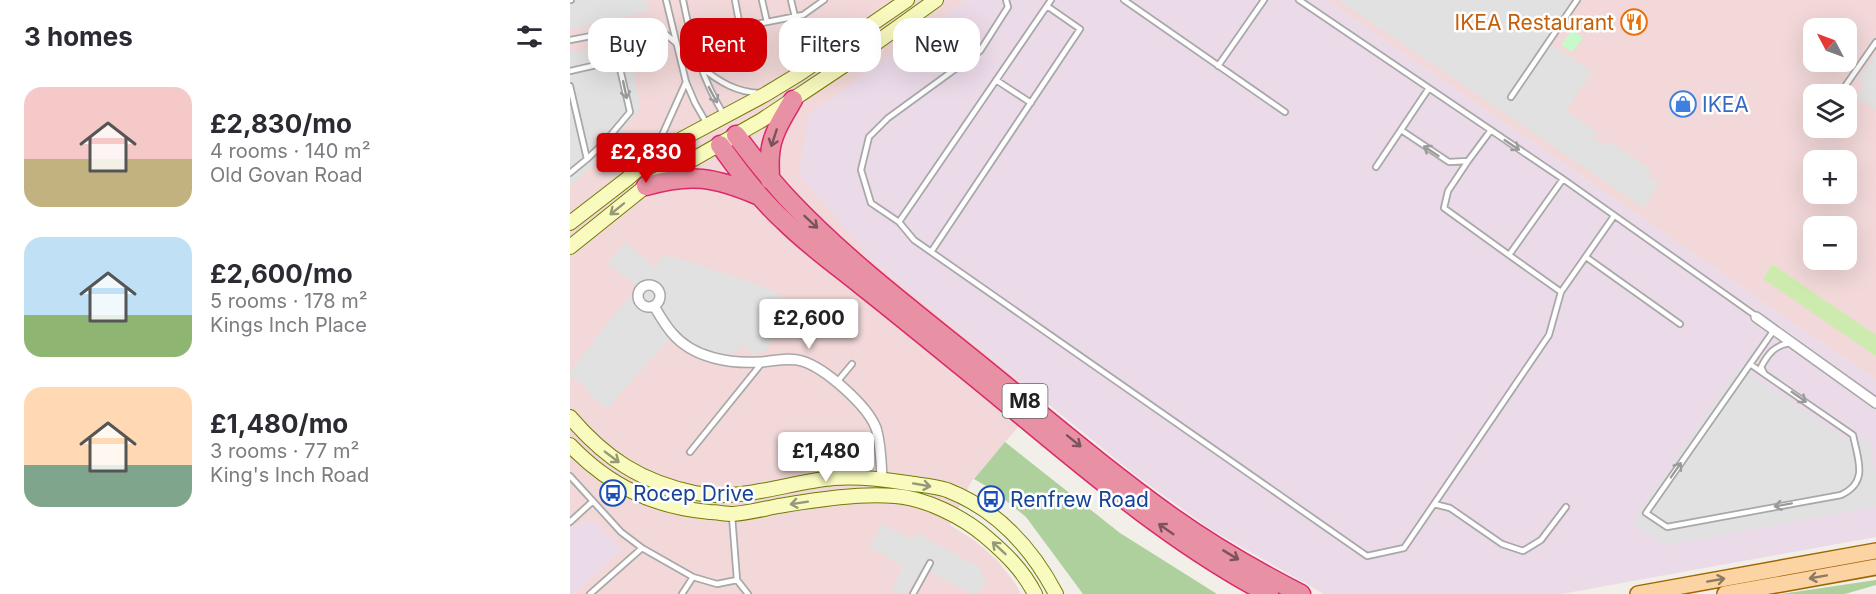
<!DOCTYPE html>
<meta charset="utf-8">
<style>
body{margin:0;font-family:Inter,sans-serif;background:#f2f2f3;color:#2b2b33;height:100vh;display:flex;flex-direction:column;font-size:22px;white-space:nowrap}
*{box-sizing:border-box;margin:0}
p{font-size:20px;color:#7c7c81}
.icon{flex:none;width:33px;height:33px;fill:none;stroke:currentColor;stroke-width:2;stroke-linecap:round;stroke-linejoin:round}
.map{position:relative;flex:1;overflow:hidden}
.side{display:flex;flex-direction:column;background:#fff;width:570px}
.side>*{flex:none}
.guide{position:absolute;left:18px;top:18px;width:570px;height:54px;display:flex;gap:12px}
.needle{width:39px;rotate:311deg}
.controls{position:absolute;left:1233px;top:18px;display:grid;gap:12px}
.controls a{display:grid;place-items:center;width:54px;height:54px;border-radius:12px;background:#fff;box-shadow:0 6px 24px #0002;font-size:30px}
.price{position:absolute;translate:-50% -51px;padding:0 14px;border-radius:6px;background:#fff;color:#222;font-size:20px;line-height:39px;filter:drop-shadow(0 2px 3px #0008)}
.price::after{content:'';position:absolute;left:50%;top:36px;width:18px;height:14px;margin-left:-9px;background:inherit;clip-path:polygon(0 0,100% 0,50% 100%)}
.price.active{background:#d20106;color:#fff}
ul{padding:0;list-style:none}
li{display:flex;align-items:center;gap:18px;height:150px;padding:0 24px}
li span{display:grid;place-items:center;flex:none;width:168px;height:120px;border-radius:18px;color:#555}
li>.icon{margin-inline-start:auto}
span .icon{width:72px;height:72px;fill:#fffc;stroke-width:1}
li b{font-size:26px}
h2{display:flex;justify-content:space-between;align-items:center;height:72px;padding:0 24px;font-size:26px}
.tag{padding:0 21px;border-radius:18px;background:#fff;box-shadow:0 6px 24px #0002;font-size:21px;line-height:54px}
.tag.active{background:#d20106;color:#fff}
main{display:flex;flex:1;min-height:0}
.map>svg:first-child{display:block}
</style>
<main>
<section class="side">
<h2>3 homes<svg class="icon" aria-label="filters" viewBox="0 0 24 24"><path d="M4 7h16M4 17h16"/><circle cx="9" cy="7" r="2"/><circle cx="15" cy="17" r="2"/></svg></h2>
<ul>
<li><span style="background:linear-gradient(#f6c9c9 60%,#c2b280 0)"><svg class="icon" aria-label="home" viewBox="0 0 24 24"><path d="M3 11l9-7 9 7M6 9v11h12V9"/></svg></span><div><b>£2,830/mo</b><p>4 rooms · 140 m²</p><p>Old Govan Road</p></div></li>
<li><span style="background:linear-gradient(#bfe0f5 65%,#8fb573 0)"><svg class="icon" aria-label="home" viewBox="0 0 24 24"><path d="M3 11l9-7 9 7M6 9v11h12V9"/></svg></span><div><b>£2,600/mo</b><p>5 rooms · 178 m²</p><p>Kings Inch Place</p></div></li>
<li><span style="background:linear-gradient(#ffd9b3 65%,#7fa58c 0)"><svg class="icon" aria-label="home" viewBox="0 0 24 24"><path d="M3 11l9-7 9 7M6 9v11h12V9"/></svg></span><div><b>£1,480/mo</b><p>3 rooms · 77 m²</p><p>King's Inch Road</p></div></li>
</ul>
</section>
<div class="map">
<svg width="1306" height="594" viewBox="0 0 1306 594">
<rect width="100%" height="100%" fill="#f2eee8"/>
<path fill="#f2d8d8" fill-rule="evenodd" d="M0,0h396l-158,115 65,146 169,138 -71,83 -21,43 25,16 22,19 18,23 6,11h-447l48,-45 -38,-27 -12,5 -2,-2z
M757,0h549v380zM1244,28h32v34h-32zM1244,94h32v34h-32zM1244,160h32v34h-32zM1244,226h32v34h-32z"/>
<path fill="#ebdae8" d="M396,0h361l549,380v157l-315,57h-237l-114,-65 -76,-55 -261,-213 -74,-86 9,-60z
M25,521l27,28 -48,45h-4v-69l2,2 12,-5z"/>
<path fill="#ceebaf" d="M1202,264l104,71v21l-113,-77z"/>
<path fill="#aed09d" d="M435,442l115,91 97,61h-134l-57,-77 -33,-27 -19,-11z
M1306,580v5l-31,9h-64z"/>
<path fill="#c7faca" d="M1002,30l11,8 -11,14 -11,-7z"/>
<path fill="#e1e1e1" d="M0,0h76l2,11 -78,19z
M768,0h243l-30,44 41,28 -26,39 32,22 -4,6 11,7 4,-5 43,29 -4,6 11,7 -15,25z
M59,41l11,68 -48,58 -22,20v-134z
M1306,53v57l-19,-13 7,-12 -6,-5z
M55,243l30,24 9,-12 39,11 68,24 21,12 -3,3 6,5 -31,42 -10,2 -12,-9 -7,8h-9l-8,11 -50,-24 -60,68 -15,-9 1,-2 -6,-4 1,-2 -19,-16v-4l67,-84 -29,-24z
M1169,367l112,75 18,-2 7,35v32l-210,38 -34,-22z
M312,524l31,16 4,-7 65,36 -2,5 7,5 -9,15h-7l-49,-27 -15,27 -15,-2 10,-26 -32,-19z"/>
<g fill="none" stroke-linecap="round" stroke-linejoin="round">
<g stroke="#a8a8a8" stroke-width="8">
<path id="lane" d="M0,0h1
M96,0l20,82 9,21 12,21
M113,0c8,41 19,79 41,115
M165,0l5,27 27,-5 -5,-22
M221,0l4,17
M481,0l-152,222 15,18 453,316 37,-8 30,-44 16,4 52,36 21,7 18,-11 25,-33
M554,0l161,112
M729,0l264,179 193,137
M197,22l36,-7 21,-15
M0,40l68,-13 24,4 14,12
M648,66l46,-66
M132,68c18,14 34,24 57,25
M0,71l48,-11 12,52 -26,31 -17,16
M426,80l35,23
M0,86l17,73 -17,14
M1271,92l35,-50
M941,97l66,-97
M831,130l48,32 19,-1 23,-31
M85,151l31,-69
M898,161l-20,30 -4,17 65,47
M806,167l53,-79
M993,179l-54,76 52,37 53,-76
M329,222l-28,-19 -10,-33 8,-33 19,-19 92,-67 28,-44 -2,-7
M361,252l149,-223 -33,-23
M1016,257l94,67
M1180,364l103,71c5,25 16,47 -12,60l-174,32 -21,-14 128,-183
M1194,373l-3,-6c7,-13 13,-21 28,-24
M267,382l15,-18
M120,452l71,-88
M0,476l51,56 21,16 51,29 24,7 20,-4 11,14
M864,504l115,-169 12,-43
M162,516l5,64
M0,522l23,-21
M20,594l52,-46
M112,594l11,-17
M343,594l17,-31"/>
</g>
<g stroke="#a8a8a8" stroke-width="12">
<path id="street" d="M68 296a11 11 0 1 1 22 0a11 11 0 1 1-22 0Z
M84,306c6,10 11,19 18,27 21,25 58,31 89,29 13,-1 28,-5 41,-1 23,7 65,44 74,67 5,16 5,34 6,50
M1186,317l120,86"/>
</g>
<g stroke="#727c05" stroke-width="16">
<path id="secondary" d="M0,223l57,-44 24,-21 29,-18 86,-46 33,-20 108,-74
M0,247l76,-61 116,-66 93,-62 81,-58
M0,417c35,41 71,65 125,76 46,9 93,-11 139,-15 24,-2 49,1 73,5 12,2 28,3 40,7 49,19 85,58 109,104
M0,445c39,41 84,62 140,67 7,0 15,2 23,2 15,-1 30,-5 45,-8 38,-6 78,-13 117,-10 30,2 68,21 90,40 20,17 38,34 50,58"/>
</g>
<g stroke="#9e6600" stroke-width="18">
<path id="primary" d="M1068,594l238,-43
M1155,594l151,-27"/>
</g>
<g stroke="#db296b" stroke-width="21">
<path id="highway" d="M166,135c18,24 35,46 55,67 57,60 125,111 189,163 63,51 126,105 192,152 41,29 84,54 129,77
M150,145c19,27 40,54 64,76 24,24 51,43 77,64 37,29 73,59 109,88 96,78 189,163 299,221
M200,180c0,-8 -1,-17 0,-25 1,-20 13,-38 23,-55
M76,186c45,-13 68,-9 111,9"/>
</g>
<use href="#lane" stroke="#fff" stroke-width="4.5"/>
<use href="#street" stroke="#fff" stroke-width="9"/>
<use href="#secondary" stroke="#f8fabe" stroke-width="14"/>
<use href="#primary" stroke="#fcd3a3" stroke-width="15"/>
<use href="#highway" stroke="#e891a4" stroke-width="18"/>
</g>
<defs><path id="oneway-shaft" d="M-6 0H5M1.5-3L5.5 0L1.5 3" fill="none" stroke-width="1.6" stroke-linecap="round" stroke-linejoin="round" transform="scale(1.5)"/></defs>
<g stroke="#9b9b9b">
<use href="#oneway-shaft" transform="translate(55 90) rotate(78)"/>
<use href="#oneway-shaft" transform="translate(143 95) rotate(62)"/>
<use href="#oneway-shaft" transform="translate(942 145) rotate(34)"/>
<use href="#oneway-shaft" transform="translate(861 151) rotate(-146)"/>
<use href="#oneway-shaft" transform="translate(1229 397) rotate(35)"/>
<use href="#oneway-shaft" transform="translate(1106 470) rotate(-55)"/>
<use href="#oneway-shaft" transform="translate(1213 505) rotate(170)"/>
</g>
<g stroke="#7b535c">
<use href="#oneway-shaft" transform="translate(204 138) rotate(108)"/>
<use href="#oneway-shaft" transform="translate(241 222) rotate(43)"/>
<use href="#oneway-shaft" transform="translate(504 441) rotate(39)"/>
<use href="#oneway-shaft" transform="translate(596 529) rotate(-145)"/>
<use href="#oneway-shaft" transform="translate(661 555) rotate(31)"/>
</g>
<g stroke="#979877">
<use href="#oneway-shaft" transform="translate(47 209) rotate(141)"/>
<use href="#oneway-shaft" transform="translate(42 457) rotate(37)"/>
<use href="#oneway-shaft" transform="translate(352 485) rotate(10)"/>
<use href="#oneway-shaft" transform="translate(229 503) rotate(171)"/>
<use href="#oneway-shaft" transform="translate(429 548) rotate(-137)"/>
</g>
<g stroke="#8e7a62">
<use href="#oneway-shaft" transform="translate(1248 577) rotate(170)"/>
<use href="#oneway-shaft" transform="translate(1146 580) rotate(-10)"/>
</g>
<defs>
<g id="restaurant-ring" transform="scale(1.35)"><circle r="9.5" fill="#fff" stroke="#e8710a" stroke-width="1.5"/><path d="M-5-6h1v4h1v-4h1v4h1v-4h1v5L-1.5 .5V6h-2V.5L-5-1ZM5-6V6H3V1.5H1.5Q1.5-4 5-6Z" fill="#e8710a"/></g>
<g id="shop-ring" transform="scale(1.35)"><circle r="9.5" fill="#fff" stroke="#3f7fe0" stroke-width="1.5"/><path d="M-5-2.5h2.3a2.7 3.5 0 0 1 5.4 0H5L5.5 6h-11ZM-1.5-2.5h3a1.5 2.3 0 0 0-3 0Z" fill="#3f7fe0"/></g>
<g id="bus-ring" transform="scale(1.35)"><circle r="9.5" fill="#fff" stroke="#1a4fb4" stroke-width="1.5"/><path d="M-5-6H5V4H4V6H2V4H-2V6H-4V4H-5ZM-3.5-4V0h7V-4ZM-3.5 1.2v1.5H-2V1.2ZM2 1.2v1.5H3.5V1.2Z" fill="#1a4fb4"/></g>
</defs>
<g fill-rule="evenodd">
<use href="#restaurant-ring" x="1064" y="22"/>
<use href="#shop-ring" x="1113" y="104"/>
<use href="#bus-ring" x="43" y="493"/>
<use href="#bus-ring" x="421" y="499"/>
</g>
<g text-anchor="middle" dominant-baseline="central" stroke-width="5" stroke-linejoin="round" paint-order="stroke">
<rect fill="#fff" stroke="#646464" stroke-width="1.5" x="432.5" y="384" width="45" height="34" rx="4.5"/>
<g font-size="20" font-weight="bold" fill="#212121">
<text x="455" y="401">M8</text>
</g>
<g font-size="21" fill="#c56008" stroke="#fff" text-anchor="end">
<text x="1044" y="22">IKEA Restaurant</text>
</g>
<g font-size="21" fill="#366cbe" stroke="#fff" text-anchor="start">
<text x="1132" y="104">IKEA</text>
</g>
<g font-size="21" fill="#164399" stroke="#fff" text-anchor="start">
<text x="63" y="493">Rocep Drive</text>
<text x="440" y="499">Renfrew Road</text>
</g>
</g>
</svg>
<div class="controls">
<a><svg class="needle" viewBox="-14 -14 28 28"><path d="M0-13l5 13h-10z" fill="#e53935"/><path d="M0 13l5-13h-10z" fill="#7c7c81"/></svg></a>
<a><svg class="icon" aria-label="layers" viewBox="0 0 24 24"><path d="M12 4l9 5-9 5-9-5zM3 14l9 5 9-5"/></svg></a>
<a>+</a>
<a>−</a>
</div>
<b class="price active" style="left:76px;top:184px">£2,830</b>
<b class="price" style="left:239px;top:350px">£2,600</b>
<b class="price" style="left:256px;top:483px">£1,480</b>
<div class="guide">
<a class="tag">Buy</a>
<a class="tag active">Rent</a>
<a class="tag">Filters</a>
<a class="tag">New</a>
</div>
</div>
</main>
